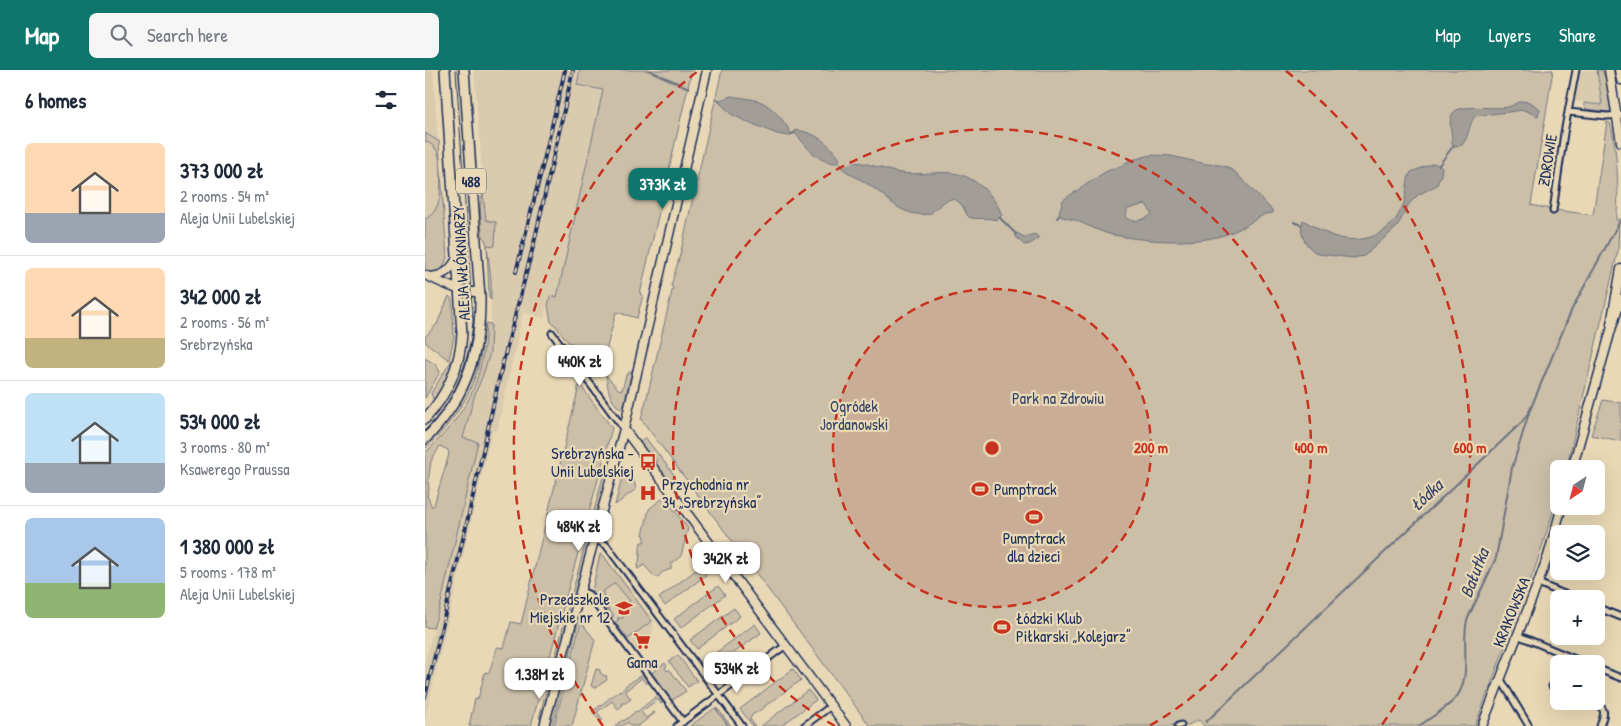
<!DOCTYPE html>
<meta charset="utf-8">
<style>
body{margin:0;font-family:"Patrick Hand",sans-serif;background:#f6f6f7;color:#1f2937;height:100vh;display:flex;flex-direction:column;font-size:19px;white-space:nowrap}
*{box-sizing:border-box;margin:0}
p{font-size:16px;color:#747a83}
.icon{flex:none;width:28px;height:28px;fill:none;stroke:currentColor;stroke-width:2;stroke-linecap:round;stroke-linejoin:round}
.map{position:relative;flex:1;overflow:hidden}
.sheet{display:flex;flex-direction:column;background:#fff;width:425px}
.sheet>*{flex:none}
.needle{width:32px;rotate:216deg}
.controls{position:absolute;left:1125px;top:390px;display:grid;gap:10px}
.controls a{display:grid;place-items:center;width:55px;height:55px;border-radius:8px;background:#fff;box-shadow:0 5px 20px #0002;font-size:25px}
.price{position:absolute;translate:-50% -42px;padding:0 11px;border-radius:10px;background:#fff;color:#222;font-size:16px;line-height:32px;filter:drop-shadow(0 1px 2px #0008)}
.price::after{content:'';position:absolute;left:50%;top:30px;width:15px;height:11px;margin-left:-8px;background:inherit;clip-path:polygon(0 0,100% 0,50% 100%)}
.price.active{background:#0f766e;color:#fff}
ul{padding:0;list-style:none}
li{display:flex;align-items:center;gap:15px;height:125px;padding:0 25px}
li+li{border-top:1px solid #e0e1e3}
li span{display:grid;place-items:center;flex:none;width:140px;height:100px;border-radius:8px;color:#555}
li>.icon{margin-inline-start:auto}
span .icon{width:60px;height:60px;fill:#fffc;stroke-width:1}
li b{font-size:21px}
h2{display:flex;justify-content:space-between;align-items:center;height:60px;padding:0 25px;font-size:21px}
header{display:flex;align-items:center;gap:30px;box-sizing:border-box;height:70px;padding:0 25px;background:#0f766e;color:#fff}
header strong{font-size:24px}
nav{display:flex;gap:28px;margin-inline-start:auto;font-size:18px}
.search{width:350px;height:45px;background:#f6f6f7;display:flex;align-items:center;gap:12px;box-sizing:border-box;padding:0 18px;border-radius:8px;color:#747a83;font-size:19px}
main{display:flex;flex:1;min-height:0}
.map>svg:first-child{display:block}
</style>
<header>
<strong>Map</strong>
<div class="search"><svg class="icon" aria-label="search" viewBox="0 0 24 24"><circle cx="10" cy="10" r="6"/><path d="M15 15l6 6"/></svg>Search here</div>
<nav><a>Map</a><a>Layers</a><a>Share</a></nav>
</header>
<main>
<section class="sheet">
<h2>6 homes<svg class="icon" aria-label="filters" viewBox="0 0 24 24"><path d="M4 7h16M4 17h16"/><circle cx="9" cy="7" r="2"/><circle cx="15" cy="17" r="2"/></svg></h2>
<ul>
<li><span style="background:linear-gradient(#ffd9b3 70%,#9aa5b1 0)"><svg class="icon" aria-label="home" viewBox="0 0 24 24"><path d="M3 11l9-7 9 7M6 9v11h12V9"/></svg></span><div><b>373 000 zł</b><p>2 rooms · 54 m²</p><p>Aleja Unii Lubelskiej</p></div></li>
<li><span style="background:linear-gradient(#ffd9b3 70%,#c2b280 0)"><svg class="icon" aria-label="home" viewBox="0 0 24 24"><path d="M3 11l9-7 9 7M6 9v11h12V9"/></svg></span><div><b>342 000 zł</b><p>2 rooms · 56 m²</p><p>Srebrzyńska</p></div></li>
<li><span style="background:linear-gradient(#bfe0f5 70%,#9aa5b1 0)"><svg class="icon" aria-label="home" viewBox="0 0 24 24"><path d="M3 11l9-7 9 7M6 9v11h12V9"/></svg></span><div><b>534 000 zł</b><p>3 rooms · 80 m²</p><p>Ksawerego Praussa</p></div></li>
<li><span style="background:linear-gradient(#a9c7e8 65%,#8fb573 0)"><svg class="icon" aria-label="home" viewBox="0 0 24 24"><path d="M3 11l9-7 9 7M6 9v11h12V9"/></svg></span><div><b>1 380 000 zł</b><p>5 rooms · 178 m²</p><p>Aleja Unii Lubelskiej</p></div></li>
</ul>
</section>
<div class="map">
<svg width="1196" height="656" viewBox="0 0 1196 656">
<rect width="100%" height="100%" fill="#e9d8b5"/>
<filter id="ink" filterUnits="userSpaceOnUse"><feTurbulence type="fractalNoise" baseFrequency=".02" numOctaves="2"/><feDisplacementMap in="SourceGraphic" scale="10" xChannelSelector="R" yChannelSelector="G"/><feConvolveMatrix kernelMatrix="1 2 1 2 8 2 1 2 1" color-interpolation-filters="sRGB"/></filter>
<g filter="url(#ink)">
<path fill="#dacbaf" d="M0,0h8l12,165 -20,-8z
M49,0h106l-3,15 26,5 -46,207 -8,-1 -5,22 -21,-6 -26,120 -5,-1 -67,288v-58l15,-54 38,-165 -15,-4 12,-44 8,-19 8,-31v-65l-4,-34h7l1,-23 -9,-2z
M1154,0h18l5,35 -28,-4 4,-16z
M175,483l3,1 51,67 -3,22 -13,10 -47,-62z"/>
<path fill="#cbbfa8" stroke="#737783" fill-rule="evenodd" d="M155,0h112l-52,224 3,1 -6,23 -21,-6 -10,39 -37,-8 -14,-18 -4,-3 -3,-16 2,-10 7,1 46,-207 -26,-5z
M297,0h831l-22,135 24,5 38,5 14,-93 3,1c7,20 10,76 6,97h3l-1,31 -52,218h-7v24l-24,75 -60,158h-271l-5,-6 -13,6 -4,-3 -12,3h-300l-229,-307 7,-26 25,-106 -2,-1 9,-31z
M1172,0h5l4,10 5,30 -2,2 -23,-3 -2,-2v-4l18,2z
M0,63l15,9 -1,1 8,115 -3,7v5l-11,3 -8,-2v-52c18,-9 16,-32 15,-49 0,-6 0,-14 -3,-19 -3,-5 -7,-8 -12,-10z
M58,124l3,26 10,2 -1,24 -8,-1 4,35v20l-2,-2 -2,-53 -5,-12 -2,-29z
M24,226l3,4 2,37 -5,23 -24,-18v-5l12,-13z
M31,238c8,23 -1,54 -12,76 -3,6 -5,12 -11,15l-2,-6 24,-38 3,-27z
M61,253l5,1 -1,29 -7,22 -8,19 -12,44 15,4 -38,165 -7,21 -8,-1v-174c43,-41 58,-70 61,-130zM15,376l8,4 1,4 -15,51 -2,2 -5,-12 2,-6 -1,-7 3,-21z
M146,276l21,5 -4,18z
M57,277c-5,42 -27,74 -57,102v-3c30,-28 47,-59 57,-99z
M0,288l11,7 4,7 -15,26z
M207,300l-9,38 -2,1c-12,-8 -13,-21 -15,-34l12,14 4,1 4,-15z
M156,316l31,42 -81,298h-62l6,-27h3l7,-27 4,1 8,-26 7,1 7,-26 10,2 57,-234v-3z
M1178,330l18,3v38l-30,-6z
M220,367l30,39 -4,3 -5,-3 -11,-14 2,-2 -4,-5 -2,1 -11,-13 1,-2z
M180,399l2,1 -1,10 -59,223h-1l-3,8h-2v7h-2z
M198,404l7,2 1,5h3l2,8 -21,16z
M239,427l24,31 -7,28 -10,8v5l-8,3 -5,5h-3l-11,-12 -6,4 -1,-1c4,-9 2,-17 4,-26h3l1,-6 -2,-1 6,-26z
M175,484l3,1 49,66 -24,18 -13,-17 4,-2 -2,-2h6l1,-3 -7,-3 13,-11 -15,-18 -13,9 5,9 -3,3 10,12 -2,1 -20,-26z
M275,497l6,8 -41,31 -6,-8z
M293,516l7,9 -44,33 -7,-9z
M309,538l6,8 -43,33 -7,-9z
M154,550l-27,106h-4l28,-104z
M156,552l14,18 -23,86h-18z
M330,554l6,9 -49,36 -6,-9z
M253,585l19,26 -9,6 -19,-26z
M240,593l2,3 -2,2 2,3 2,-2 17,22 -15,10 -21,-27z
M171,599l4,1v2l4,4 2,-1 1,5 -12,8 -4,-2z
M368,599l8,11 -5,4h-1l-25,19h-1l-4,3v1l-13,8 -2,4 5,7h-2l-13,-17z
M219,604l6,7 -4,3 -4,-6 -17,13 6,8 -6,4h-3l1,2 -5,4 -6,-8 -15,11 6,8 -2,2 -9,-11 4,-2 24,-19 1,1 5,-4 -1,-1z
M383,620l8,10 -35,26h-20z
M234,624l3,4 -2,2 3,3 -2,1 -3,-5 -17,13 5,6 8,-6 1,1 -17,13h-7l-3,-4 -6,4h-7l8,-6 1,1 12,-10 1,1z
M290,638l3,1 13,17h-2l-13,-17 12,17h-38z"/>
<path fill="#a29e97" stroke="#6c7280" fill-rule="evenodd" d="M306,26c9,2 19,2 28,5 12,4 27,21 32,33l-1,2 -13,-2 -34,-14 -12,-6 -13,-13z
M1097,31l8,1 10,7 -2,7 -14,-6 -49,6c-7,9 -5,20 -13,29l-7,1 -3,-2c1,-10 -5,-22 1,-31 7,-10 43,-3 55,-6 5,-1 8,-5 14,-6z
M371,60c19,2 34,14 44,29l-3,4c-21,0 -31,-18 -43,-31z
M726,85l20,1 35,8 14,1 7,2 8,5 38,39v2l-8,1c-13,7 -26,17 -41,21 -30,10 -84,6 -115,-1 -17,-5 -29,-14 -47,-17l-3,-4 4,-13 42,-28 18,-7 5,-4zM721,134l6,10c-6,6 -18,9 -26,4l1,-9z
M429,92c17,1 32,9 48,11 33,4 52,-10 80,14 10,9 15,16 20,28l-5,5c-10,-3 -23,0 -28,-3 -3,-2 -4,-7 -6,-10 -11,-17 -23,-2 -33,7 -31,3 -38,-14 -61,-29 -10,-7 -20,-10 -29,-19l1,-2 4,2z
M1009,93l8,4 -1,8 -4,10 -19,10 -9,9 -12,23 -33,29 -11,2 -34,-4c-13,-5 -21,-21 -16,-34 10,6 20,12 30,16 29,10 59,-1 70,-31 5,-11 2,-22 8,-33z
M592,163l7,4 11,-3 4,4 -9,6 -6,1 -10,-10z"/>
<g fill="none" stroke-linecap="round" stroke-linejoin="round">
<path stroke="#6c7280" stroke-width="2" d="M223,0l41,18
M290,29l4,1
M366,64l4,-1
M413,92l3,3
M1014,95l15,-20
M574,147l17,17
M632,148l3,-3
M869,152l7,3
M781,652l316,-300 8,-12 42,-101 49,-90
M994,656c11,-8 25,-16 35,-26 19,-20 7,-55 13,-80l29,-62 16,-90 17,-55"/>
<g stroke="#1b2f5e" stroke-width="9">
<path id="street" d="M1143,42l39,4 14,-1
M1128,141l11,-78 12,-63
M127,263l72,96
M169,469l12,6 136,181
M1113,513l38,16
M155,521l8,3 95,128
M1171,537l25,10
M1092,565l70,29
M1171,598l25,10
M1075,608l29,48
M1127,616l7,3
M1164,631c17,7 17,9 11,25
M252,656l109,-81
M379,656l27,-20
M753,656l3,-1"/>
</g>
<g stroke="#1b2f5e" stroke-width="11">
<path id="secondary" d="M1184,0l12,72
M1194,0l2,10
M0,205c18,8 35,18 55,17
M6,207c15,-2 20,-8 27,-20
M1186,254l10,-55
M199,359l222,297
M1147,399l39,-139 10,-31
M119,656l80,-297 83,-359
M1057,656l56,-143 10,-27 14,-50"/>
</g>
<g stroke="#1b2f5e" stroke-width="12">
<path id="primary" d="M0,349c22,-24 35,-53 37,-85l-17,-264
M0,369c39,-38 56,-86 55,-141l-16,-228"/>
</g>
<use href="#street" stroke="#e9d8b5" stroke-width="5"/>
<use href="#secondary" stroke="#e9d8b5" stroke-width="8"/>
<use href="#primary" stroke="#e9d8b5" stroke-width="9"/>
<path stroke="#1b2f5e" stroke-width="1" d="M0,360c30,-29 44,-67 48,-108l-17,-252"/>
<g stroke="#1b2f5e" stroke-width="4">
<path id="rail" d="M91,202l28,-112 21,-90
M0,627l43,-179 33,-148 33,-127 39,-173"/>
</g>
<use href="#rail" stroke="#e9d8b5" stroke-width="2" stroke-dasharray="5.5" stroke-linecap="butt"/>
</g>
</g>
<circle cx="567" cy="378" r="159" fill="#c8321e" fill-opacity=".12"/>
<g fill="none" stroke="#c8321e" stroke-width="2.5" stroke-dasharray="9 6">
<circle cx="567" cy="378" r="159"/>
<path d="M410 656A319 319 0 1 1 724 656"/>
<path d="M178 656A478 478 0 0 1 273 1M861 1A478 478 0 0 1 956 656"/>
</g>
<defs>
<g id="bus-bare" transform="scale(1.35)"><path d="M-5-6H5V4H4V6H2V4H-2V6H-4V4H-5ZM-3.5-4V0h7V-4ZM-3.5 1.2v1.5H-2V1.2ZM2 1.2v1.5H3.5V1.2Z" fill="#c8321e" stroke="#e9d8b5" stroke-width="2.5" paint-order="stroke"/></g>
<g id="stadium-bare" transform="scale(1.35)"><path d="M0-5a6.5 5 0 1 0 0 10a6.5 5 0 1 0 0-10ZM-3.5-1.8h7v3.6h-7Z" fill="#c8321e" stroke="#e9d8b5" stroke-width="2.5" paint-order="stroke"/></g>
<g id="hospital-bare" transform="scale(1.35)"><path d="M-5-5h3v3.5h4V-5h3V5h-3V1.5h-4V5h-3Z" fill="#c8321e" stroke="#e9d8b5" stroke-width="2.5" paint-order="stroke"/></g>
<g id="school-bare" transform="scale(1.35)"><path d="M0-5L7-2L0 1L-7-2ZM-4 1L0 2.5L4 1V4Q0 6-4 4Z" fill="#c8321e" stroke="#e9d8b5" stroke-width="2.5" paint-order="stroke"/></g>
<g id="supermarket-bare" transform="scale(1.35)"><path d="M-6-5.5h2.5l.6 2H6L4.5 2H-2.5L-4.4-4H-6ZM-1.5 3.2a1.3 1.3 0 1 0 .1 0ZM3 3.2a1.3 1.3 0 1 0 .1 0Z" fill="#c8321e" stroke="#e9d8b5" stroke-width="2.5" paint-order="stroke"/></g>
</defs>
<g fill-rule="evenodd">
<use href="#bus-bare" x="223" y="392"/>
<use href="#stadium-bare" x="555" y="419"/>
<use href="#hospital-bare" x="223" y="423"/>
<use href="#stadium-bare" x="609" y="447"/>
<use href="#school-bare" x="199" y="538"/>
<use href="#stadium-bare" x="577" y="557"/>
<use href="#supermarket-bare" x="217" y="571"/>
</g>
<g text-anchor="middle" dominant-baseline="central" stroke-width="4.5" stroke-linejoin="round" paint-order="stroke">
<rect fill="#e9d8b5" stroke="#596278" stroke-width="1" x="31" y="98.5" width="30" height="25" rx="4"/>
<g font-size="15" font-weight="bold" fill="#1b2f5e">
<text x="46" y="111">488</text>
</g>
<g font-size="16" fill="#1b2f5e" stroke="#e9d8b5">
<text transform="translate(1122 90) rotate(-81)">ZDROWIE</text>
<text transform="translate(36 193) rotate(-93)">ALEJA WŁÓKNIARZY</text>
<text transform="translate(1086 542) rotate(-68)">KRAKOWSKA</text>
</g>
<g font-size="16" fill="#354569" stroke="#e9d8b5">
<text x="633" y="328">Park na Zdrowiu</text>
<text x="429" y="336">Ogródek<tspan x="429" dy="18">Jordanowski</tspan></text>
</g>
<g font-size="16" fill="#1b2f5e" stroke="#e9d8b5" text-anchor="start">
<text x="209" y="383" text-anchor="end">Srebrzyńska -<tspan x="209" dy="18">Unii Lubelskiej</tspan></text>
<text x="237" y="414">Przychodnia nr<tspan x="237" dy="18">34 „Srebrzyńska”</tspan></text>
<text x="569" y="419">Pumptrack</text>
<text x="609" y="468" text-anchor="middle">Pumptrack<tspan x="609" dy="18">dla dzieci</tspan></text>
<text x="185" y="529" text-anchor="end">Przedszkole<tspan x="185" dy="18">Miejskie nr 12</tspan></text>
<text x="591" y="548">Łódzki Klub<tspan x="591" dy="18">Piłkarski „Kolejarz”</tspan></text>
<text x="217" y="592" text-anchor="middle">Gama</text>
</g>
<g font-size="18" font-style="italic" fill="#364569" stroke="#e9d8b5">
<text transform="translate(1001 425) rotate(-43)">Łódka</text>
<text transform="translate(1049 503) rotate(-69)">Bałutka</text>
</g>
</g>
<circle cx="567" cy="378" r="8" fill="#c8321e" stroke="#e9d8b5" stroke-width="2.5"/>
<g font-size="15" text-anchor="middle" font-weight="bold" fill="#c8321e" stroke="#e9d8b5" stroke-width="4.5" stroke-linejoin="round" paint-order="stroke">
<text x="726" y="383">200 m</text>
<text x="886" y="383">400 m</text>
<text x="1045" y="383">600 m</text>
</g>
</svg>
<div class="controls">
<a><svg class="needle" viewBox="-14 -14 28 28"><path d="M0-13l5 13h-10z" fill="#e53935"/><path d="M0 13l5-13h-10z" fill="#747a83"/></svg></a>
<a><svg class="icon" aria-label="layers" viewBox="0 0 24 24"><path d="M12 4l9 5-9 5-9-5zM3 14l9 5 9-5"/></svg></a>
<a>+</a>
<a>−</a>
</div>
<b class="price active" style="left:238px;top:140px">373K zł</b>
<b class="price" style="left:155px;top:317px">440K zł</b>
<b class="price" style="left:154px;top:482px">484K zł</b>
<b class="price" style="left:301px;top:514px">342K zł</b>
<b class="price" style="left:312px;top:624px">534K zł</b>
<b class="price" style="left:115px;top:630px">1.38M zł</b>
</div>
</main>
